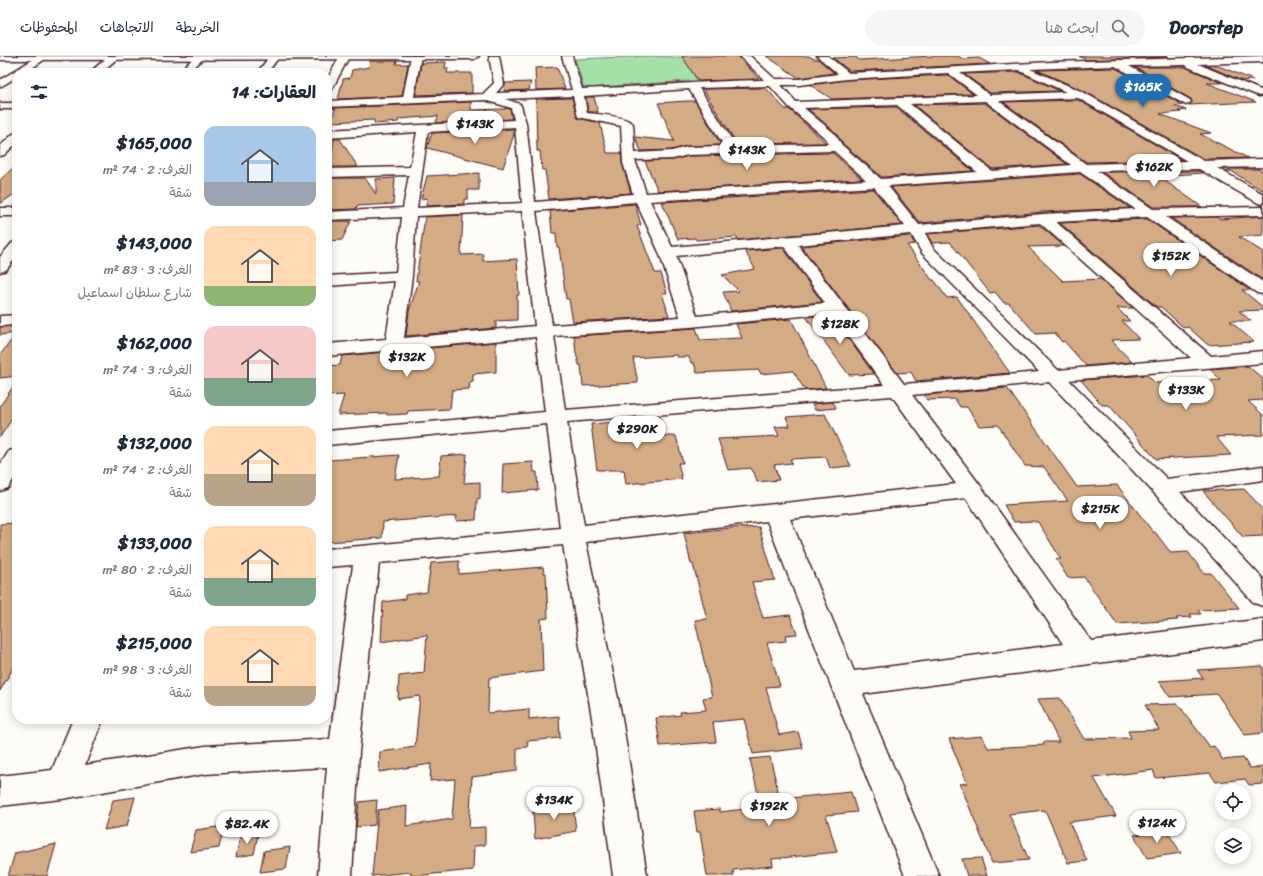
<!DOCTYPE html>
<html lang="ar">
<meta charset="utf-8">
<style>
body{margin:0;font-family:Sriracha,"Playpen Sans Arabic",sans-serif;background:#f6f6f7;color:#1f2937;direction:rtl;height:100vh;display:flex;flex-direction:column;font-size:15px;white-space:nowrap}
*{box-sizing:border-box;margin:0}
p{font-size:13px;color:#747a83}
.icon{flex:none;width:22px;height:22px;fill:none;stroke:currentColor;stroke-width:2;stroke-linecap:round;stroke-linejoin:round}
.map{position:relative;flex:1;overflow:hidden;direction:ltr}
.side{position:absolute;left:12px;top:12px;width:320px;height:656px;display:flex;flex-direction:column;background:#fff;border-radius:16px;box-shadow:0 2px 10px #0003;direction:rtl}
.side>*{flex:none}
.fabs{position:absolute;left:1215px;top:728px;display:grid;gap:8px}
.fabs a{display:grid;place-items:center;width:36px;height:36px;border-radius:50%;background:#fff;box-shadow:0 2px 10px #0003;font-size:20px}
.price{position:absolute;translate:-50% -34px;padding:0 9px;border-radius:14px;background:#fff;color:#222;font-size:13px;line-height:26px;filter:drop-shadow(0 1px 2px #0008)}
.price::after{content:'';position:absolute;left:50%;top:24px;width:12px;height:9px;margin-left:-6px;background:inherit;clip-path:polygon(0 0,100% 0,50% 100%)}
.price.active{background:#1f6fb2;color:#fff}
ul{padding:0;list-style:none}
li{display:flex;align-items:center;gap:12px;height:100px;padding:0 16px}
li span{display:grid;place-items:center;flex:none;width:112px;height:80px;border-radius:12px;color:#555}
li>.icon{margin-inline-start:auto}
span .icon{width:48px;height:48px;fill:#fffc;stroke-width:1}
li b{font-size:17px}
h2{display:flex;justify-content:space-between;align-items:center;height:48px;padding:0 16px;font-size:17px}
header{display:flex;align-items:center;gap:24px;box-sizing:border-box;height:56px;padding:0 20px;background:#fff;border-bottom:1px solid #e0e1e3}
header strong{font-size:19px}
nav{display:flex;gap:22px;margin-inline-start:auto;font-size:14px}
.search{width:280px;height:36px;background:#f6f6f7;display:flex;align-items:center;gap:10px;box-sizing:border-box;padding:0 14px;border-radius:22px;color:#747a83;font-size:15px}
.map>svg:first-child{display:block}
</style>
<header>
<strong>Doorstep</strong>
<div class="search"><svg class="icon" aria-label="search" viewBox="0 0 24 24"><circle cx="10" cy="10" r="6"/><path d="M15 15l6 6"/></svg>ابحث هنا</div>
<nav><a>الخريطة</a><a>الاتجاهات</a><a>المحفوظات</a></nav>
</header>
<div class="map">
<svg width="1263" height="820" viewBox="0 0 1263 820">
<rect width="100%" height="100%" fill="#fdfcf7"/>
<filter id="ink" filterUnits="userSpaceOnUse"><feTurbulence type="fractalNoise" baseFrequency=".025" numOctaves="2"/><feDisplacementMap in="SourceGraphic" scale="8" xChannelSelector="R" yChannelSelector="G"/><feConvolveMatrix kernelMatrix="1 2 1 2 8 2 1 2 1" color-interpolation-filters="sRGB"/></filter>
<g filter="url(#ink)">
<path fill="#a4e0a7" stroke="#778069" d="M649,0l52,2 32,20 -149,10 -9,-29z"/>
<path fill="#d3ab84" stroke="#4a1f2b" d="M682,0h56l21,23 -61,2z
M766,0h43l5,3h4l16,14 -35,5z
M933,0h25l5,3 16,-1 11,6 -140,7 -17,-13 23,-1 3,3z
M1079,0h87l3,1 -83,3z
M370,5h27l-1,3h12l-6,32 -64,3 5,-20 7,-1 2,-8 17,-3z
M446,6l-1,7 3,-1 -1,5h25v20l-56,2 5,-32z
M1205,9h11l37,15 -11,1z
M557,11l8,22 -29,1 -1,-22z
M1135,11h50l37,16h-15l49,19 -67,3 3,-3 -1,-3z
M1115,12l68,37 -8,1 11,4 -8,1 3,1 -21,2 51,19 -11,1 48,24 -44,1 -120,-68 -47,-21z
M1018,16l42,19 -70,2 -26,-19z
M948,19l25,19 -141,5 -22,-14 37,-5z
M531,26l-2,8 -25,1 1,-8z
M766,32l19,21h4l37,34 -89,1 -34,-55z
M586,41h8l4,15h-10z
M572,42l6,20 22,5 7,30h14l1,10 9,30 -82,6 -4,-29h-3l-2,-19h-3l-1,-52z
M1078,44l104,60 -96,2 -83,-60z
M687,45h8l26,44 -34,1 -15,4 -31,1 -6,-14 39,4 -16,-38z
M471,46v8l34,-1v-1l5,1 2,10 -76,4 2,-7 -39,3 -1,3 -23,2 -1,-4 -44,2 5,-13 -2,-1z
M985,47l82,61 -75,5 -78,-64z
M896,51l77,64 -91,6 -39,-33 -8,-12 -27,-23z
M514,73v5l-11,34 -76,-20 5,-15z
M334,83h6l18,28h-28z
M833,97l29,26 -204,12 -13,-30 28,-1 15,-4z
M17,108v28l-17,12v-24z
M1222,113h36l5,2v20l-32,-20 -5,1z
M1199,115l4,2 -45,3 44,31h-49l-51,-35z
M479,117v17h-11v9h-4v5l-38,2 1,-8 -6,1 6,-23z
M1080,118l50,34 -87,4 -123,11 -29,-36z
M329,122h36l11,16v-15l19,-1 -2,26 -36,2 -1,3 -29,1v-28l2,-1z
M873,133l29,36 -164,15 -1,-3 -41,3 -1,-2 -17,1 -16,-37z
M635,148l6,21 -4,1 18,47h6l6,20h-5l7,23 -96,6 -4,-23h-3l-7,-52h-2l-1,-14h-4l-2,-22z
M463,159l-2,40 22,-1v7l34,-2 2,36h-2v25l-21,1v7l-90,8 3,-25 10,-30h-3l9,-64z
M1263,160v19l-24,2 24,15v28l-92,-62 46,-1 3,2z
M1147,163l103,71h-8l21,17v3l-24,1 12,10h-21l24,21 -46,3 -20,-18 -4,1 -23,-21h-4l-97,-84z
M327,165h24l-9,19 -15,1z
M1039,169l25,21 -36,1 35,34 38,-2 32,29h-16l13,13h-8l17,18 -28,1 21,22 -46,4 -22,-25 -2,1 -7,-9 -19,1 -27,-31h-5l-9,-11 -5,1 -40,-51 -18,1 -5,-9z
M910,180l5,8 -8,1 25,35h2l13,18 10,-1 53,76 -94,8 -5,-9 -14,1 -96,-127z
M783,192l39,54 -91,9 -8,-19 16,-1 -17,-16 33,-6 -10,-18z
M831,259l43,59 -25,1 -43,-58z
M791,263l35,69 -21,2 -12,-19 -32,3 -2,-4 -62,3 -3,-10h-3l-2,-6h-12v-2l-44,3 5,25 -55,3 -2,-21h-2l-3,-12 -2,-17 122,-8 4,12 42,-2 -6,-14z
M17,270v50l-17,2v-23l17,-22 -17,2v-8z
M496,286v30l-23,2v7l-3,1 -1,7 -17,1 -2,19 -42,2 -1,3 -20,1v-2l-49,2 6,-20 -17,1v-30l13,-1 2,-9z
M1248,310l15,13v21l-15,1 15,14v20l-47,2 15,18 -75,4 -47,-54h-7l-21,-25 66,-5 8,8 66,-3 -11,-11z
M17,325v30l-17,26v-31z
M1007,332l70,99 40,-2 36,47h2l16,21 17,-1 16,21h7l28,35 -41,2 3,4h-11l2,3 -16,1 2,2 -61,4 -33,-47 -16,1 -12,-19h5l-23,-37h-3l-2,-1 -19,1 -10,-17 64,-4 -24,-34 -19,-1 -27,-41 -19,1 -12,-19h-7l-5,-8 -28,1 -3,-5z
M833,346l3,6 -21,2 -3,-6z
M825,358l26,52 -21,2 -4,-11 -36,2 2,4 -18,2 5,15 -22,2 -3,-10h-2l-1,-4 -23,2 -10,-31 61,-3 -4,-9 15,-1 -4,-9z
M660,360l5,20h11l7,27h-5l4,16 -56,5 -2,-14h-27l-6,-46 45,-4v-2z
M467,398l-3,29 16,-1v16l-3,1 -1,21 -20,1 1,-5 -74,6 -1,16 -55,4v-70l3,-12 69,-5 -4,24 44,-3 2,-20z
M533,406l1,10h3l1,18 -36,3 1,-29z
M1244,433l19,20v27l-20,1 -40,-46z
M17,467v138l-17,30v-167z
M741,471l1,1 17,-1 16,53 -23,2 11,36 27,-3 7,19 -12,1 1,6 -19,2 13,43 -14,1 13,48 19,-3 5,16 -50,6 -9,-35 -31,3 3,20 -56,4 -4,-28 25,-3 -1,-3 26,-2 -3,-12 9,-1 -17,-77 12,-1 -14,-55h-2l-7,-31z
M459,505v13l84,-7 1,6h2l2,45 -7,1 2,52 -54,7 -1,35 41,-4v10l30,-3 1,22 -33,3 1,6 -11,1v23l-45,6 -3,51 16,-1v18l-11,1 -1,24 -59,6h-3v-4l-39,4 6,-66 29,-4 -1,20 46,-7 3,-40 -25,2 1,-17 -52,8 1,-20 35,-5 5,-51 -22,3 1,-23 25,-3 3,-38 -46,7 2,-40 22,-3v-4l22,-3 4,-29z
M1263,610v67l-18,2 -28,-41 -47,3 -11,-16 44,-3 -6,-8z
M1060,642l24,41 47,-1 -3,-7 31,-1 -14,-25 33,-1 32,43 4,-1 9,14 20,-2 7,10 13,-1v17l-14,1 -4,-6 -29,3 -6,-9 -54,5 -3,-8 -59,8 22,38 -47,6 18,39 -19,2 -23,-53 -36,4 20,46 -37,3 -32,-79 7,-1 -18,-44 33,-3 6,12 56,-3 -1,-3h16l-21,-43z
M770,701l10,42 71,-7 6,20 -31,3 11,37 -65,7 1,7 -40,4 1,6h-27l-7,-44h-3l-3,-21 26,-2v3l41,-5 -11,-48z
M135,741l-8,29 -23,4 9,-30z
M377,744l-2,25 -19,2 3,-25z
M573,748l3,27 -41,8 -2,-28z
M224,770l-5,22 -29,4 6,-22z
M1167,775l14,22 -34,5 -13,-23z
M258,778l-4,20 -18,3 4,-21z
M56,788l-9,32h-39l7,-23z
M290,791l-4,22 -26,3 4,-21z
M981,802l6,18h-20l-5,-17z"/>
<g fill="none" stroke-linecap="round" stroke-linejoin="round">
<g stroke="#4a1f2b" stroke-width="3">
<path id="minor" d="M38,0l10,1 -23,16h-8v4l-17,10v-7z
M109,0l10,1 -19,16h-11z
M196,0l9,1 -17,16h-11z
M270,0l9,1 -12,16h-10z
M340,0l9,1 -17,32 -5,3v-12z
M411,0h10l-7,41 69,-3 11,-11 -5,-27h10l5,28 -8,9 76,-3 -10,-34h10l10,33c61,-2 121,-8 182,-9l-24,-24h10l25,23h24l39,-5 -21,-18h11l21,17 202,-11 212,-6v6l-65,2 65,27v4l-4,1 -71,-29 -2,-2 -57,1 61,34 1,2 -5,3 -71,-39 -85,3 53,23 121,69 59,-2v8l-46,1 46,26v10l-5,-1 -59,-34 -102,2 56,38 110,-2v8l-97,2 97,65v12l-6,-1 -110,-76 -91,5 155,134 52,-5v12l-194,17 98,99 96,-13v14l-83,12 83,87v27l-9,-3 -81,-90 -124,-131 -137,13 68,90 111,156 172,-22v22l-400,53 76,182h-34l-138,-355 -181,21 36,176 25,158h-34l-21,-158 -29,-173 -184,18 -20,189 -7,124h-34l9,-109 -122,7 -143,25 -62,7v-30l52,-6 21,-51h30l-18,46 120,-19 125,-7 23,-174 -26,2v-18l233,-21 -13,-104 -220,21v-14l218,-19 -9,-75 -209,19v-12l59,-5 9,-58 -68,5v-10l69,-4 6,-55 -75,3v-8l76,-4 6,-33 -82,2v-8l83,-2 7,-35 -90,6v-8l187,-10 -3,-12 -26,-8 -158,7v-6l76,-4zM1018,14l48,22 -76,3 -30,-22zM948,17l29,22 -181,7 -15,-17h18l48,-6zM770,30l19,21 36,31 4,6 -93,2 -37,-58zM689,33l35,57 -37,1 -15,4 -37,2 -2,-29c-7,-8 -35,-10 -46,-11l-3,-17zM573,40l5,21 43,9 2,37 10,31 -98,8 -9,-79 -5,-17 -1,-2 -15,-5zM1075,42h3l109,63 -101,3 -87,-63zM985,45l86,64 -79,6 -82,-67zM897,49l80,67 -96,7 -39,-34 -8,-12 -30,-25zM515,71l7,76 -105,5 11,-76zM834,95l32,29 -220,13 -11,-33 38,-1 15,-4zM1080,116l55,37 -92,5 -124,11 -31,-39zM874,131l31,39 -233,21 -22,-46zM636,146l23,50 21,65 -128,8 -16,-114zM522,155l13,115 -131,12 8,-62 4,-60zM1040,167l151,135 -133,12 -125,-122 -8,-15zM911,178l11,19 117,119 -135,12 -106,-139zM784,190l41,57 -128,13 -21,-60zM832,257l52,72 -319,25 -11,-74 136,-9zM892,340l64,88 -372,41 -17,-103zM966,442l97,146 -209,27 -64,-152z
M0,47h17v6h-17z
M17,77v10l-13,12 -4,1v-10l13,-12z
M0,152h17v8h-17z
M17,185v15l-11,14 -6,2v-15l12,-14z
M17,259v10l-17,1v-10z
M17,393v25l-9,14 -8,3v-26l9,-14z"/>
</g>
<g stroke="#4a1f2b" stroke-width="3">
<path id="tertiary" d="M0,0h479l-5,3 -474,1z"/>
</g>
<use href="#minor" fill="#fdfcf7" fill-rule="evenodd"/>
<use href="#tertiary" fill="#fdfcf7" fill-rule="evenodd"/>
</g>
</g>
</svg>
<div class="fabs">
<a><svg class="icon" aria-label="locate" viewBox="0 0 24 24"><circle cx="12" cy="12" r="6"/><path d="M12 2v4M12 18v4M2 12h4M18 12h4"/></svg></a>
<a><svg class="icon" aria-label="layers" viewBox="0 0 24 24"><path d="M12 4l9 5-9 5-9-5zM3 14l9 5 9-5"/></svg></a>
</div>
<b class="price active" style="left:1143px;top:52px">$165K</b>
<b class="price" style="left:475px;top:89px">$143K</b>
<b class="price" style="left:747px;top:115px">$143K</b>
<b class="price" style="left:1154px;top:132px">$162K</b>
<b class="price" style="left:1171px;top:221px">$152K</b>
<b class="price" style="left:840px;top:289px">$128K</b>
<b class="price" style="left:407px;top:322px">$132K</b>
<b class="price" style="left:1186px;top:355px">$133K</b>
<b class="price" style="left:637px;top:394px">$290K</b>
<b class="price" style="left:1100px;top:474px">$215K</b>
<b class="price" style="left:554px;top:765px">$134K</b>
<b class="price" style="left:769px;top:771px">$192K</b>
<b class="price" style="left:1157px;top:788px">$124K</b>
<b class="price" style="left:247px;top:789px">$82.4K</b>
<section class="side">
<h2>العقارات: 14<svg class="icon" aria-label="filters" viewBox="0 0 24 24"><path d="M4 7h16M4 17h16"/><circle cx="9" cy="7" r="2"/><circle cx="15" cy="17" r="2"/></svg></h2>
<ul>
<li><span style="background:linear-gradient(#a9c7e8 70%,#9aa5b1 0)"><svg class="icon" aria-label="home" viewBox="0 0 24 24"><path d="M3 11l9-7 9 7M6 9v11h12V9"/></svg></span><div><b>$165,000</b><p>الغرف: 2 · 74 m²</p><p>شقة</p></div></li>
<li><span style="background:linear-gradient(#ffd9b3 75%,#8fb573 0)"><svg class="icon" aria-label="home" viewBox="0 0 24 24"><path d="M3 11l9-7 9 7M6 9v11h12V9"/></svg></span><div><b>$143,000</b><p>الغرف: 3 · 83 m²</p><p>شارع سلطان اسماعيل</p></div></li>
<li><span style="background:linear-gradient(#f6c9c9 65%,#7fa58c 0)"><svg class="icon" aria-label="home" viewBox="0 0 24 24"><path d="M3 11l9-7 9 7M6 9v11h12V9"/></svg></span><div><b>$162,000</b><p>الغرف: 3 · 74 m²</p><p>شقة</p></div></li>
<li><span style="background:linear-gradient(#ffd9b3 60%,#b9a48a 0)"><svg class="icon" aria-label="home" viewBox="0 0 24 24"><path d="M3 11l9-7 9 7M6 9v11h12V9"/></svg></span><div><b>$132,000</b><p>الغرف: 2 · 74 m²</p><p>شقة</p></div></li>
<li><span style="background:linear-gradient(#ffd9b3 65%,#7fa58c 0)"><svg class="icon" aria-label="home" viewBox="0 0 24 24"><path d="M3 11l9-7 9 7M6 9v11h12V9"/></svg></span><div><b>$133,000</b><p>الغرف: 2 · 80 m²</p><p>شقة</p></div></li>
<li><span style="background:linear-gradient(#ffd9b3 75%,#b9a48a 0)"><svg class="icon" aria-label="home" viewBox="0 0 24 24"><path d="M3 11l9-7 9 7M6 9v11h12V9"/></svg></span><div><b>$215,000</b><p>الغرف: 3 · 98 m²</p><p>شقة</p></div></li>
</ul>
</section>
</div>
